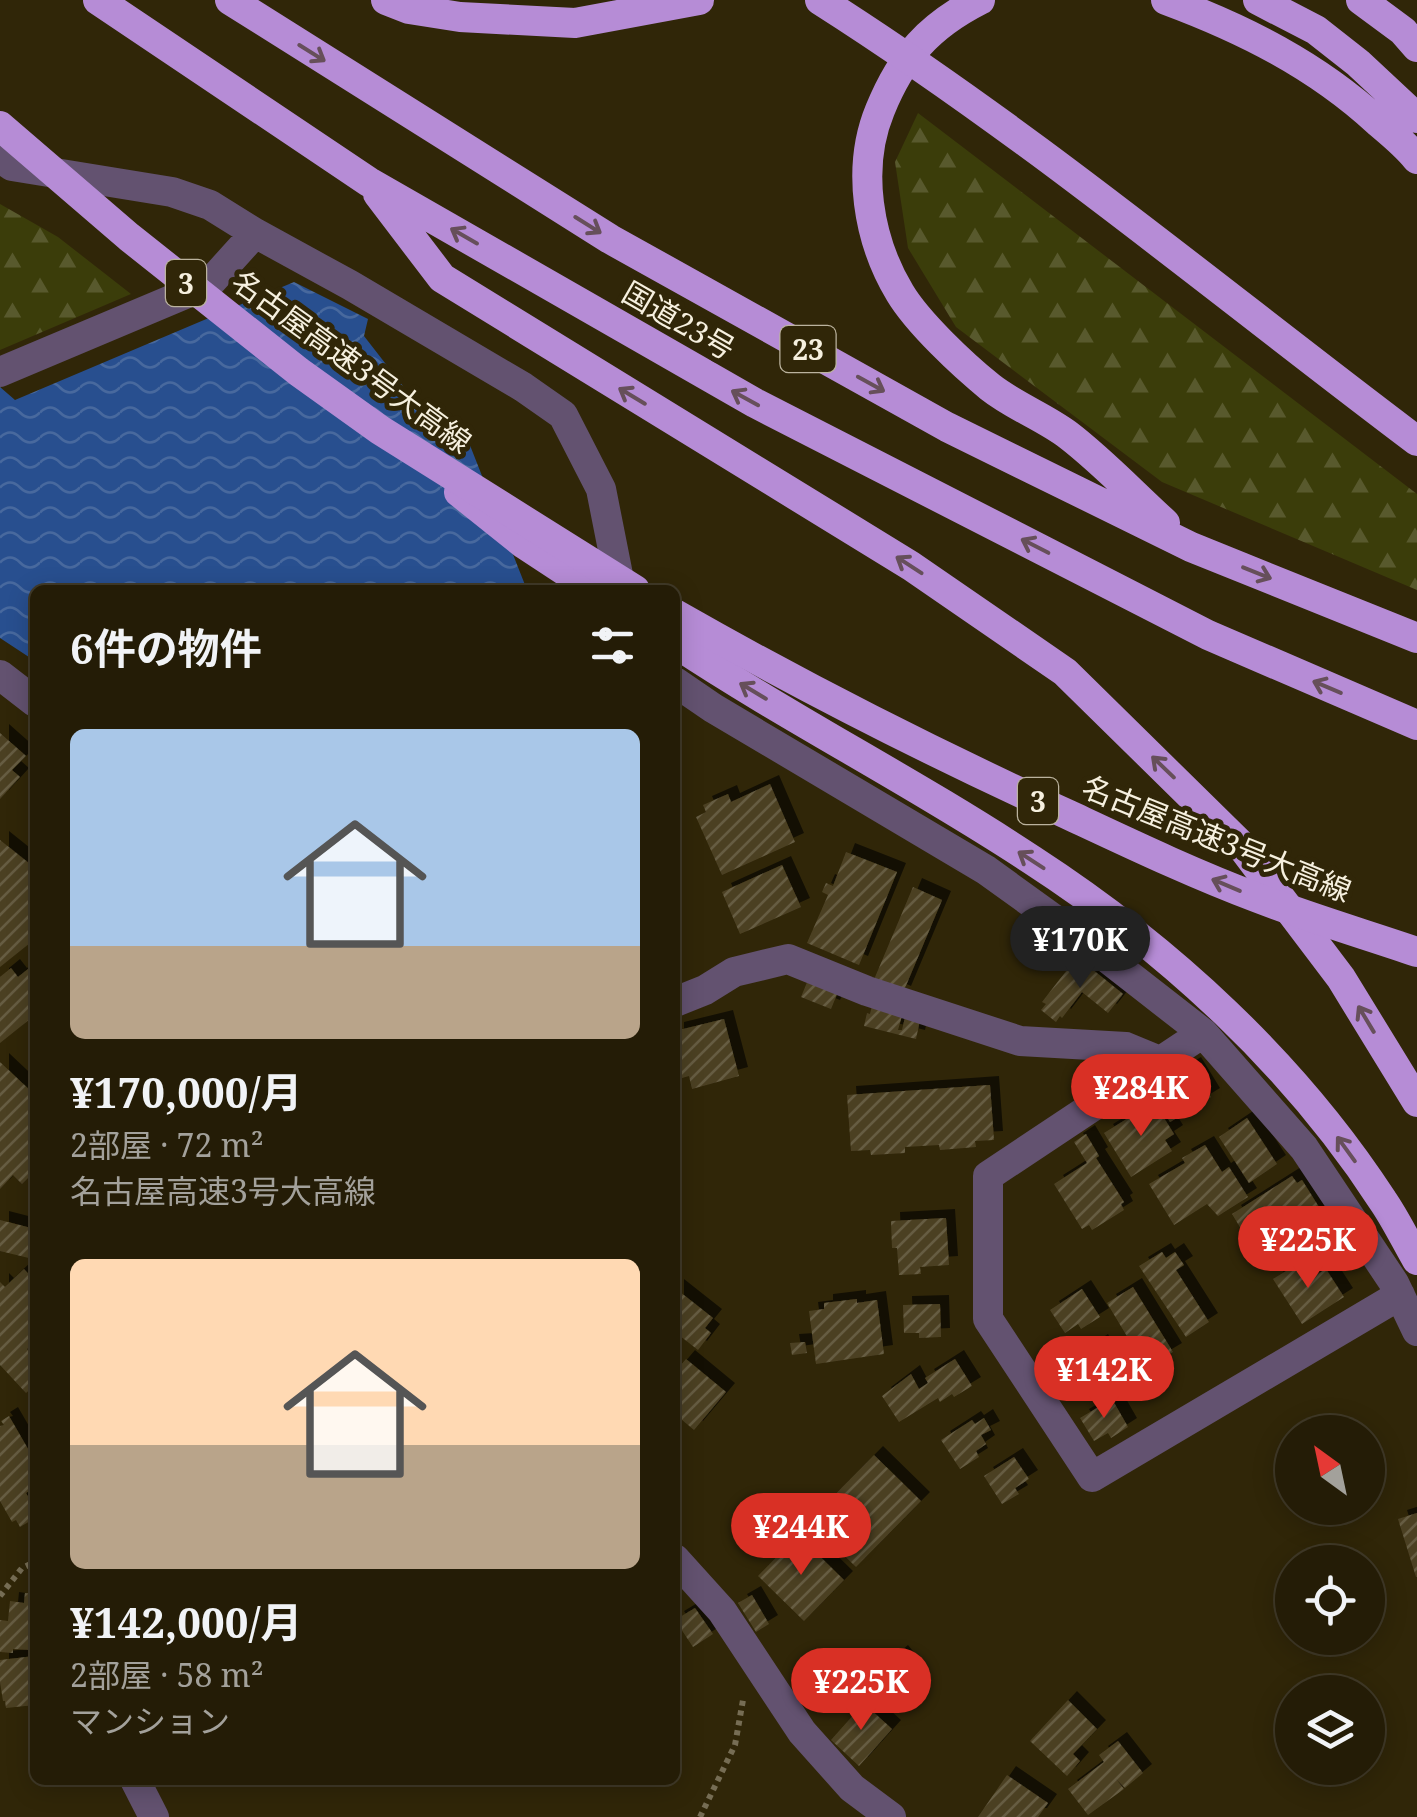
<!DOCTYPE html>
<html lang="ja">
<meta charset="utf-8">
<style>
body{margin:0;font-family:"Noto Serif","Noto Sans JP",serif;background:#2c2510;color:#f1f3f6;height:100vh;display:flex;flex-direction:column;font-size:38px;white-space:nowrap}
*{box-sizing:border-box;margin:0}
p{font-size:32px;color:#a3a19b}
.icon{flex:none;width:55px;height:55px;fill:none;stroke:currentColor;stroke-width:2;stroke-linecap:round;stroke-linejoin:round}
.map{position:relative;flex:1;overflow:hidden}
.side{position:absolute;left:30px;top:585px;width:650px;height:1200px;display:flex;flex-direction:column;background:#241c06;border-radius:15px;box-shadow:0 5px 25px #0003,0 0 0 2px #413a28}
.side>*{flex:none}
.needle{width:65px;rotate:327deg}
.fabs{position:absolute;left:1275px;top:1415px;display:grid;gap:20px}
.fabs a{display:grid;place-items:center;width:110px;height:110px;border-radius:50%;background:#241c06;box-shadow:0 5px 25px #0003,0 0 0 2px #413a28;font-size:50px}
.price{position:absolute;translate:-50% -85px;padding:0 22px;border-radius:35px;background:#d93025;color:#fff;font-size:32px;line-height:65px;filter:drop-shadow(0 2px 5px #0008)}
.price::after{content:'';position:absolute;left:50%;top:60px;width:30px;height:22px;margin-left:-15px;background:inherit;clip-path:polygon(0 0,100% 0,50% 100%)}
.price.current{background:#222;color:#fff}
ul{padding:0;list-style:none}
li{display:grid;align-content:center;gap:20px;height:530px;padding:0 40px}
li span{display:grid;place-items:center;height:310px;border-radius:15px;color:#555}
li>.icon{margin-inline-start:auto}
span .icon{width:180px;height:180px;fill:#fffc;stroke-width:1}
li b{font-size:42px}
h2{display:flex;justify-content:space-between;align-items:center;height:120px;padding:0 40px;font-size:42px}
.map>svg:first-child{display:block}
</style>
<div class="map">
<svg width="1417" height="1817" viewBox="0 0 1417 1817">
<defs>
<pattern id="forest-firs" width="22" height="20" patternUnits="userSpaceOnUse" patternTransform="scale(2.5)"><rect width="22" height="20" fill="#3b3d0a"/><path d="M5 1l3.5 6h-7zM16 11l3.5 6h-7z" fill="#58592d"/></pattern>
<pattern id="water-waves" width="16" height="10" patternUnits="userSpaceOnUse" patternTransform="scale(2.5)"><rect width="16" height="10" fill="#284f8f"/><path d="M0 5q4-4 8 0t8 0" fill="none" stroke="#48699e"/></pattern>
<pattern id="building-hatch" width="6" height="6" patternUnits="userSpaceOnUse" patternTransform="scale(2.5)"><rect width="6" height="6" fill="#4c4124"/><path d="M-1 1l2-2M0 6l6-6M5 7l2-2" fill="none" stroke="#665d43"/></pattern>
<filter id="shadow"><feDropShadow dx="9" dy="-9" stdDeviation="0" flood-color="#0009"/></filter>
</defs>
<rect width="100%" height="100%" fill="#302608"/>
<path fill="url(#forest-firs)" d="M918,113l499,381v96l-255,-108 -206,-155 -48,-79 -13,-86z
M0,204l58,33 73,57 -131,56z"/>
<path fill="url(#water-waves)" d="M294,282l74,37 -4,17 49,63 47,21 67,170h-492v71l-35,-23v-251l15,13z"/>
<path fill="url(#building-hatch)" filter="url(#shadow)" d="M0,733l26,23 -14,14 8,7 -20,22z
M770,784l25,58 -73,33 -26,-58 10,-5 -3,-7 25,-11 3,8z
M0,840l35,28v71l-35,28z
M846,852l51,20 -38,93 -52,-22 21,-48 -6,-3 4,-9 7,3z
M782,865l19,42 -61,27 -18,-42z
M913,887l29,13 -40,95 -29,-13z
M1077,957l46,37 -15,19 -26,-21 -20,26 -2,-2 -4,6 -15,-12 5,-6 -4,-2z
M33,965l2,3v47l-35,28v-66l11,-9 7,9z
M810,975l30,12 -9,22 -30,-12z
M872,1006l31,6 -5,18h4l3,-13 15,3 -4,19 -52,-13 3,-13 3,1z
M724,1019l15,57 -47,13 -3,-13 -14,4v-49z
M0,1062l35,33v76l-13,13 -9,-9 -13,14z
M1192,1066l19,31 -41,25 -19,-31z
M990,1085l4,55 -19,1 1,6 -36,3 -1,-5 -34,2v6l-34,2 -1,-5 -19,1 -4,-56z
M1154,1102l20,32 -9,6 7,11 -41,26 -27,-44z
M1247,1118l30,46 -28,19 -30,-46z
M1086,1134l13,22 -3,2 28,44 -3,2 3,6 -32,20 -3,-5 -7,4 -28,-45 33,-21 -13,-21z
M1205,1145l17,27 7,-5 19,30 -30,19 -11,-12 -33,21 -25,-41 36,-21 -3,-5z
M1292,1176l5,7 5,-3 27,43 -5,3 2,3 -41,25 -3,-6 -21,14 -29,-48z
M946,1218l3,47 -29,2 1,7 -22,1 -2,-27h-5l-1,-27z
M0,1220l35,9 -2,30 -33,-8z
M1162,1252l4,6 9,-6 9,13 -8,5 33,52 -23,15 -47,-71z
M1304,1260l10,16 12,-7 18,28 -42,27 -29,-45z
M24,1269l11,12v61l-8,7 8,9v27l-9,8 -26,-28v-83l5,5z
M1133,1287l40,65 -27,16 -39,-65z
M675,1288l38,30 -8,10 6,5 -13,17 -23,-18z
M1082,1289l18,28 -19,12 -3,-5 -13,9 -15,-23z
M857,1299v4l20,-3 7,54 -68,10 -7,-53 15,-2v-6z
M940,1304l1,33 -22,1v-5h-15l-1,-28z
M805,1342l2,11 -15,2 -2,-12z
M1099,1343l17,29 -18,11 -3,-6 -13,9 -14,-23z
M686,1359l40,33 -32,38 -19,-16v-42z
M955,1359l17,27 -18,11 -2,-3 -12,8 -2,-4 -39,24 -17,-26 29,-22 8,15 9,-6 -3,-5z
M1112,1399l16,28 -17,11 -3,-5 -14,8 -14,-23z
M9,1416l26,45v15l-4,2 4,9 -9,6 9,15 -3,5 3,5 -15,9 -4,-7 -4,2 -12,-21v-75l4,-1 -3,-4z
M984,1418l7,12 -10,5 5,9 -10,7 3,6 -19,12 -19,-29 31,-20 3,4z
M874,1455l47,46 -65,66 -47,-46z
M1014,1457l15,22 -14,9 4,6 -17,10 -18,-28z
M1417,1513v64h-1l-18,-58z
M798,1535l46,45 -40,41 -46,-45z
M25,1593l10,1v47l-3,-1 -1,10 -18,-1v4l-13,-1v-32l8,1 2,-20 14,2z
M752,1595l17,29 -13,8 -18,-29z
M695,1608l18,26 -20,13 -18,-27z
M899,1654l22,27 -34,28 -22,-27z
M35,1656v49l-29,3 -1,-7h-2l-3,-19v-22z
M859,1699l33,30 -33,37 -28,-26 25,-28 -6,-4z
M1068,1700l29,29 -24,25 7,7 -13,15 -37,-35z
M1118,1741l25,32 -18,15 -9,-9 8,10 -36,26 -20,-26 36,-27 -5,-7z
M1007,1775l41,28 -10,14h-60z"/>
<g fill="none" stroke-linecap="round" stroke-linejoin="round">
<path stroke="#766d54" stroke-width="6" stroke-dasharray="5 5" stroke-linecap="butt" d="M0,1596l22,-28 13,-6
M700,1817l35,-72 8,-45"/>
<path stroke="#635270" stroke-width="30" d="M0,158l12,8 160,26 38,13 45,28
M0,372l209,-88 46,-51 95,52 173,102 40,28 38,74 20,101
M0,675l35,27
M675,682l38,26 273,162 108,78 109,85 101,115 90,135 23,48
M675,1002l30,-12 29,-18 54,-13 79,32 153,50 106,6 34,14
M1203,1033l-215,143v143l104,158 308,-182
M675,1559l47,52 80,121 50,56 39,29
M135,1780l19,37"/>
<path stroke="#b68cd6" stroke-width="30" d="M98,0l271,182 386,221 453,232 209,90
M230,0l380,239 337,188 244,120 226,91
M386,0l23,9 51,8 115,6 124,-23
M980,0c-51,26 -78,56 -100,110 -24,58 -12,130 20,183 18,30 63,72 90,94 24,19 54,30 78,48 34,26 65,59 97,88
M1166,0c78,29 150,65 212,122 13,11 28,23 39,37
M1258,0l58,30 42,33 59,55
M1361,0l42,31 14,16
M378,194l64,84 469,288 154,106 174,171 102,135 76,124
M459,492l65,52 70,46
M675,643c116,77 241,140 357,217 137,89 262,204 351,341 13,19 23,40 34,59"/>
<path stroke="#b68cd6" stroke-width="30" d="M820,0c209,133 399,292 597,441
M0,126l129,111 170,135 81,58 255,160
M675,614c128,73 260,140 394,201 62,29 125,59 189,83 52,20 106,36 159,54"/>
</g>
<defs><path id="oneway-shaft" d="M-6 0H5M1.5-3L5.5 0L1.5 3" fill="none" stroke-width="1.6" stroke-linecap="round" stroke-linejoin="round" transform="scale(2.5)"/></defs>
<g stroke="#664f5a">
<use href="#oneway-shaft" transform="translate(312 53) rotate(32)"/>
<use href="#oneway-shaft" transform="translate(588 225) rotate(32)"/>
<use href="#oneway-shaft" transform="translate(464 236) rotate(-150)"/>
<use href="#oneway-shaft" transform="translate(871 384) rotate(29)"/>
<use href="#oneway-shaft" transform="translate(632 396) rotate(-149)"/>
<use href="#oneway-shaft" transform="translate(745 398) rotate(-151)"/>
<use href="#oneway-shaft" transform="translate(1035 546) rotate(-153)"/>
<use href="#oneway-shaft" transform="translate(909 565) rotate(-147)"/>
<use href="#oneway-shaft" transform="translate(1257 573) rotate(22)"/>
<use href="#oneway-shaft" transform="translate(1327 687) rotate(-157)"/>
<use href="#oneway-shaft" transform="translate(753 691) rotate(-149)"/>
<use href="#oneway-shaft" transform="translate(1163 767) rotate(-136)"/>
<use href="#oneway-shaft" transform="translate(1031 860) rotate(-147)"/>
<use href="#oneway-shaft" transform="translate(1226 885) rotate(-157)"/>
<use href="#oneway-shaft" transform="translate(1366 1019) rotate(-121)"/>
<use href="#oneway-shaft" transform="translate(1346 1149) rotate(-126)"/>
</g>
<g text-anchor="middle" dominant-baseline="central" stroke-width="10" stroke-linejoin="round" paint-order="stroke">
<g fill="#302608" stroke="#bbb39e" stroke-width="2.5">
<rect x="166" y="260" width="40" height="46" rx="8"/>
<rect x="780.5" y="326" width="55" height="46" rx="8"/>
<rect x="1018" y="778" width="40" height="46" rx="8"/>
</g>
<g font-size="28" font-weight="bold" fill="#f6f0df">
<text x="186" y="283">3</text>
<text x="808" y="349">23</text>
<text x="1038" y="801">3</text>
</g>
<g font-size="30" fill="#f6f0df" stroke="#302608">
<text transform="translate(679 320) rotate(30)">国道23号</text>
<text transform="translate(352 361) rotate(36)">名古屋高速3号大高線</text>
<text transform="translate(1217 838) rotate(22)">名古屋高速3号大高線</text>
</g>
</g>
</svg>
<div class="fabs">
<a><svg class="needle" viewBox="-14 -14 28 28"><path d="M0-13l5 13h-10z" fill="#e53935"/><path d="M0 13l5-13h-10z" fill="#a3a19b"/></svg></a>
<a><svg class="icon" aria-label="locate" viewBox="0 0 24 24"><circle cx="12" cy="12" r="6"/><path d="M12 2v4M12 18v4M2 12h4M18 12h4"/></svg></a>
<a><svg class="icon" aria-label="layers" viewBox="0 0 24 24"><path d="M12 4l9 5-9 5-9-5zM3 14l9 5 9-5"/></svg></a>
</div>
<b class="price current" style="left:1080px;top:991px">¥170K</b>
<b class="price" style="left:1141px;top:1139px">¥284K</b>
<b class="price" style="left:1308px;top:1291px">¥225K</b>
<b class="price" style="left:1104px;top:1421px">¥142K</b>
<b class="price" style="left:801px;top:1578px">¥244K</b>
<b class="price" style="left:861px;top:1733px">¥225K</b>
<section class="side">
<h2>6件の物件<svg class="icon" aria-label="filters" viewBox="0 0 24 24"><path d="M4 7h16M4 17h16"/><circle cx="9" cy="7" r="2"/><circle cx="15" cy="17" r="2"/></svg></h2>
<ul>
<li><span style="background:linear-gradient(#a9c7e8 70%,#b9a48a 0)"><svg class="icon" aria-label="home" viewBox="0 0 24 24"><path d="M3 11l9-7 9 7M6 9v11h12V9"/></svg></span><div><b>¥170,000/月</b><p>2部屋 · 72 m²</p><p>名古屋高速3号大高線</p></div></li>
<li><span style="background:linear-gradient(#ffd9b3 60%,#b9a48a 0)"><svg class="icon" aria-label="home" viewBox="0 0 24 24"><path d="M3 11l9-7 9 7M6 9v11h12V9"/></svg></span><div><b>¥142,000/月</b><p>2部屋 · 58 m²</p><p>マンション</p></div></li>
</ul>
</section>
</div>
